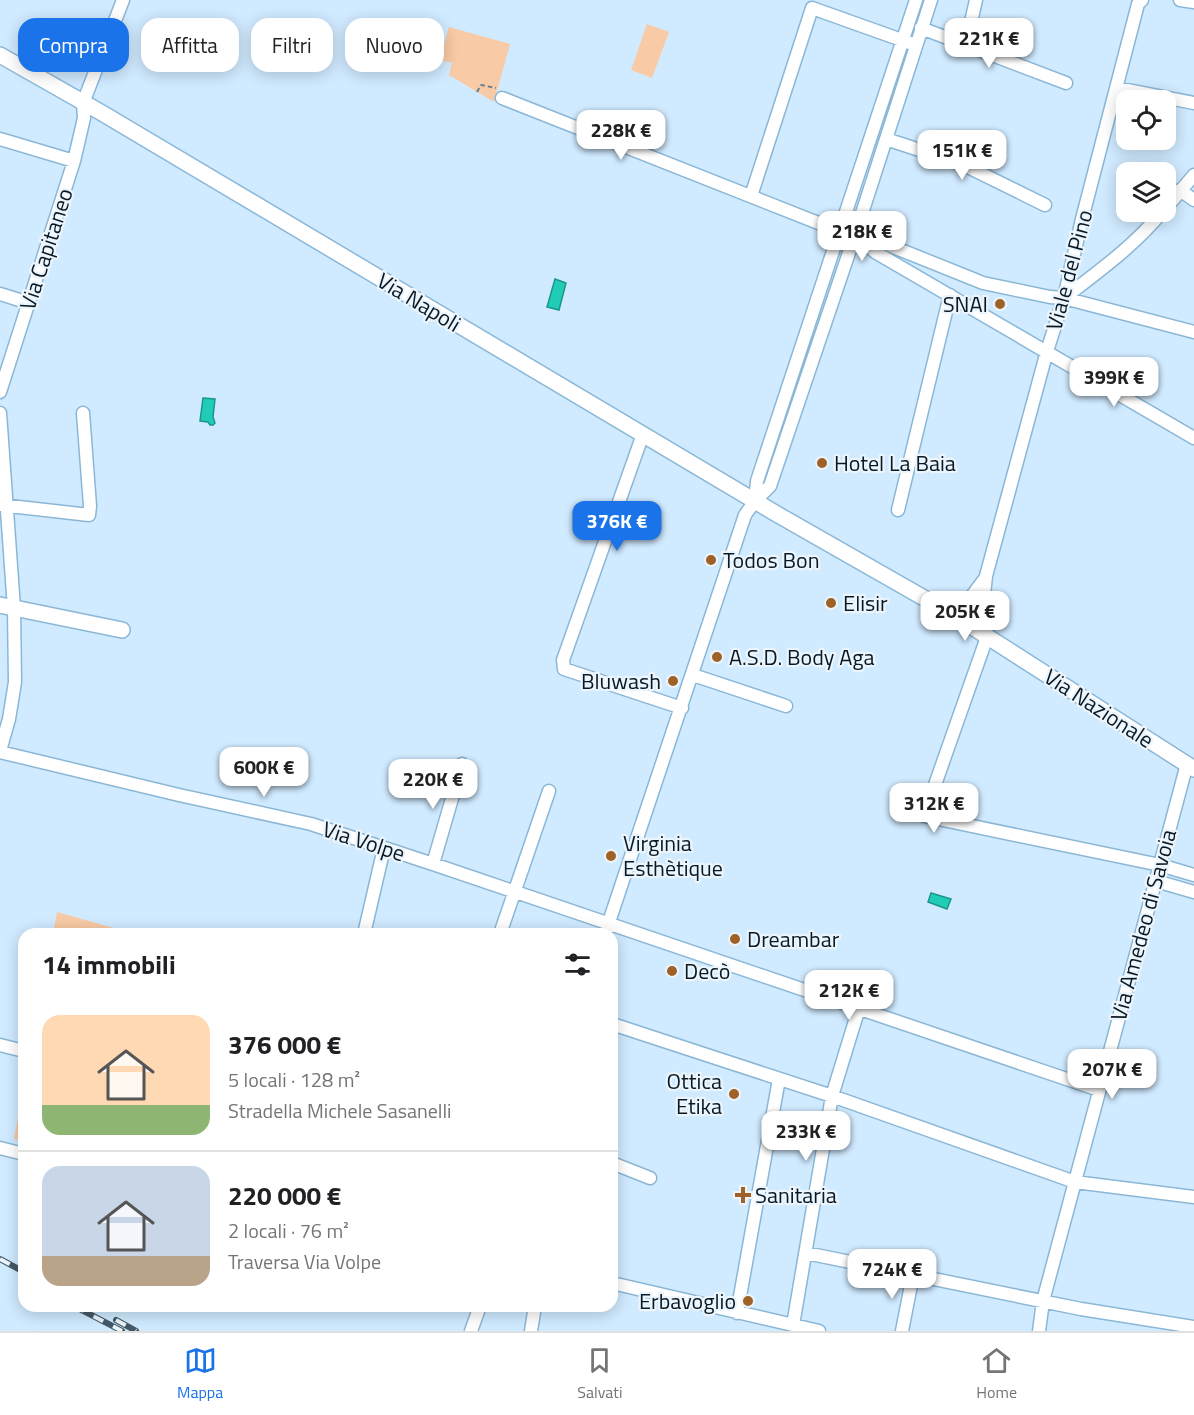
<!DOCTYPE html>
<html lang="it">
<meta charset="utf-8">
<style>
body{margin:0;font-family:"Titillium Web",sans-serif;background:#f2f2f2;color:#202124;height:100vh;display:flex;flex-direction:column;font-size:22px;white-space:nowrap}
*{box-sizing:border-box;margin:0}
p{font-size:20px;color:#757577}
.icon{flex:none;width:33px;height:33px;fill:none;stroke:currentColor;stroke-width:2;stroke-linecap:round;stroke-linejoin:round}
.map{position:relative;flex:1;overflow:hidden}
.details{position:absolute;left:18px;top:928px;width:600px;height:384px;display:flex;flex-direction:column;background:#fff;border-radius:18px;box-shadow:0 3px 15px #0003}
.details>*{flex:none}
.hud{position:absolute;left:18px;top:18px;width:600px;height:54px;display:flex;gap:12px}
.controls{position:absolute;left:1116px;top:90px;display:grid;gap:12px}
.controls a{display:grid;place-items:center;width:60px;height:60px;border-radius:12px;background:#fff;box-shadow:0 3px 15px #0003;font-size:30px}
.price{position:absolute;translate:-50% -51px;padding:0 14px;border-radius:12px;background:#fff;color:#222;font-size:20px;line-height:39px;filter:drop-shadow(0 2px 3px #0008)}
.price::after{content:'';position:absolute;left:50%;top:36px;width:18px;height:14px;margin-left:-9px;background:inherit;clip-path:polygon(0 0,100% 0,50% 100%)}
.price.on{background:#1a73e8;color:#fff}
ul{padding:0;list-style:none}
li{display:flex;align-items:center;gap:18px;height:150px;padding:0 24px}
li+li{border-top:2px solid #e0e0e0}
li span{display:grid;place-items:center;flex:none;width:168px;height:120px;border-radius:18px;color:#555}
li>.icon{margin-inline-start:auto}
span .icon{width:72px;height:72px;fill:#fffc;stroke-width:1}
li b{font-size:26px}
h2{display:flex;justify-content:space-between;align-items:center;height:72px;padding:0 24px;font-size:26px}
.tag{padding:0 21px;border-radius:18px;background:#fff;box-shadow:0 3px 15px #0003;font-size:21px;line-height:54px}
.tag.on{background:#1a73e8;color:#fff}
.menu{display:flex;justify-content:space-around;align-items:center;height:84px;border-top:2px solid #e0e0e0;background:#fff;font-size:16px;color:#757577}
.menu a{display:grid;justify-items:center;gap:3px}
.menu .on{color:#1a73e8}
.map>svg:first-child{display:block}
</style>
<div class="map">
<svg width="1194" height="1331" viewBox="0 0 1194 1331">
<rect width="100%" height="100%" fill="#d0eaff"/>
<path fill="#f8caa5" d="M647,24l22,8 -17,46 -21,-8z
M449,27l61,17 -16,58 -45,-27 3,-12 -12,-3z
M57,912l78,22h-82z
M24,1085v56l-10,-2z"/>
<path fill="#21ccb6" stroke="#1a968a" stroke-width="1.5" d="M555,279l11,4 -7,27 -12,-3z
M203,398l12,1 -2,18 2,6 -2,2h-3l-2,-3 -8,-1z
M931,893l20,6 -4,10 -19,-7z"/>
<g fill="none" stroke-linecap="round" stroke-linejoin="round">
<g stroke="#8bb7d7" stroke-width="15">
<path id="minor" d="M1142,0l-4,4 -56,215 -18,79 -17,53 -61,225 -3,28 4,33 -63,179 236,49 34,10
M1180,0l14,2
M921,28l145,55
M966,44l10,-44
M1117,88l77,15
M502,98l329,130 24,7 20,17 319,186
M0,139l74,22
M886,139l64,21 18,7 77,38
M1180,190l14,10
M751,196l61,-188 98,35
M1166,208l28,-33
M859,237l22,5 102,41 67,14 14,1 130,34
M0,294l29,9
M1064,298c35,-27 70,-52 98,-86
M0,392l74,-231 10,-43 -1,-15 40,-103
M0,413l14,195 1,74 -6,37 -9,32
M643,434l-80,226 1,9 118,39
M755,501l2,-20 159,-481
M1,505l88,10 1,-9 -7,-93
M898,510l52,-215
M952,614l19,-17 15,-20
M693,675l93,31
M0,752l179,43 132,29 122,40 666,226
M433,864l29,-100
M1156,881l38,11
M364,934l20,-86
M500,934l49,-143
M605,934l140,-419 10,-14 15,-15 85,-251 76,-235
M612,1024l220,72 243,86 119,15
M0,1045l24,6
M0,1148l24,6
M612,1163l38,15
M806,1253l275,56 113,18
M612,1283l207,48
M737,1313l42,-234
M793,1325l39,-229 27,-88
M471,1331l9,-25
M531,1331l4,-25
M902,1331l11,-56
M1039,1331l4,-30 144,-537"/>
</g>
<g stroke="#8bb7d7" stroke-width="18">
<path id="tertiary" d="M0,55l102,58 673,400 177,101 242,155
M0,605l122,25"/>
</g>
<path stroke="#6a7f8f" stroke-width="2" stroke-dasharray="4.5 3" stroke-linecap="butt" d="M477,92l4,-7 15,3"/>
<use href="#minor" stroke="#fff" stroke-width="12"/>
<use href="#tertiary" stroke="#fff" stroke-width="15"/>
<g stroke="#455968" stroke-width="6">
<path id="rail" d="M0,1259l24,13
M74,1306l48,25
M116,1320l20,11"/>
</g>
<use href="#rail" stroke="#ecf5fc" stroke-width="4" stroke-dasharray="11" stroke-linecap="butt"/>
</g>
<g fill="#9f6126" stroke="#ecf5fc" stroke-width="2">
<circle cx="1000" cy="304" r="6"/>
<circle cx="822" cy="463" r="6"/>
<circle cx="711" cy="560" r="6"/>
<circle cx="831" cy="603" r="6"/>
<circle cx="717" cy="657" r="6"/>
<circle cx="673" cy="681" r="6"/>
<circle cx="611" cy="856" r="6"/>
<circle cx="735" cy="939" r="6"/>
<circle cx="672" cy="971" r="6"/>
<circle cx="734" cy="1094" r="6"/>
<path d="M740 1186h6v6h6v6h-6v6h-6v-6h-6v-6h6z"/>
<circle cx="748" cy="1301" r="6"/>
</g>
<g text-anchor="middle" dominant-baseline="central" stroke-width="4.5" stroke-linejoin="round" paint-order="stroke">
<g font-size="22" fill="#081925" stroke="#ecf5fc">
<text transform="translate(46 249) rotate(-72)">Via Capitaneo</text>
<text transform="translate(1069 270) rotate(-75)">Viale del Pino</text>
<text transform="translate(419 302) rotate(31)">Via Napoli</text>
<text transform="translate(1099 708) rotate(33)">Via Nazionale</text>
<text transform="translate(364 841) rotate(18)">Via Volpe</text>
<text transform="translate(1143 925) rotate(-75)">Via Amedeo di Savoia</text>
</g>
<g font-size="22" fill="#081925" stroke="#ecf5fc" text-anchor="start">
<text x="988" y="304" text-anchor="end">SNAI</text>
<text x="834" y="463">Hotel La Baia</text>
<text x="723" y="560">Todos Bon</text>
<text x="843" y="603">Elisir</text>
<text x="729" y="657">A.S.D. Body Aga</text>
<text x="661" y="681" text-anchor="end">Bluwash</text>
<text x="623" y="843">Virginia<tspan x="623" dy="25">Esthètique</tspan></text>
<text x="747" y="939">Dreambar</text>
<text x="684" y="971">Decò</text>
<text x="722" y="1081" text-anchor="end">Ottica<tspan x="722" dy="25">Etika</tspan></text>
<text x="755" y="1195">Sanitaria</text>
<text x="736" y="1301" text-anchor="end">Erbavoglio</text>
</g>
</g>
</svg>
<div class="controls">
<a><svg class="icon" aria-label="locate" viewBox="0 0 24 24"><circle cx="12" cy="12" r="6"/><path d="M12 2v4M12 18v4M2 12h4M18 12h4"/></svg></a>
<a><svg class="icon" aria-label="layers" viewBox="0 0 24 24"><path d="M12 4l9 5-9 5-9-5zM3 14l9 5 9-5"/></svg></a>
</div>
<b class="price" style="left:989px;top:69px">221K €</b>
<b class="price" style="left:621px;top:161px">228K €</b>
<b class="price" style="left:962px;top:181px">151K €</b>
<b class="price" style="left:862px;top:262px">218K €</b>
<b class="price" style="left:1114px;top:408px">399K €</b>
<b class="price on" style="left:617px;top:552px">376K €</b>
<b class="price" style="left:965px;top:642px">205K €</b>
<b class="price" style="left:264px;top:798px">600K €</b>
<b class="price" style="left:433px;top:810px">220K €</b>
<b class="price" style="left:934px;top:834px">312K €</b>
<b class="price" style="left:849px;top:1021px">212K €</b>
<b class="price" style="left:1112px;top:1100px">207K €</b>
<b class="price" style="left:806px;top:1162px">233K €</b>
<b class="price" style="left:892px;top:1300px">724K €</b>
<div class="hud">
<a class="tag on">Compra</a>
<a class="tag">Affitta</a>
<a class="tag">Filtri</a>
<a class="tag">Nuovo</a>
</div>
<section class="details">
<h2>14 immobili<svg class="icon" aria-label="filters" viewBox="0 0 24 24"><path d="M4 7h16M4 17h16"/><circle cx="9" cy="7" r="2"/><circle cx="15" cy="17" r="2"/></svg></h2>
<ul>
<li><span style="background:linear-gradient(#ffd9b3 75%,#8fb573 0)"><svg class="icon" aria-label="home" viewBox="0 0 24 24"><path d="M3 11l9-7 9 7M6 9v11h12V9"/></svg></span><div><b>376 000 €</b><p>5 locali · 128 m²</p><p>Stradella Michele Sasanelli</p></div></li>
<li><span style="background:linear-gradient(#c9d6e8 75%,#b9a48a 0)"><svg class="icon" aria-label="home" viewBox="0 0 24 24"><path d="M3 11l9-7 9 7M6 9v11h12V9"/></svg></span><div><b>220 000 €</b><p>2 locali · 76 m²</p><p>Traversa Via Volpe</p></div></li>
</ul>
</section>
</div>
<nav class="menu">
<a class="on"><svg class="icon" aria-label="map" viewBox="0 0 24 24"><path d="M3 6l6-2 6 2 6-2v14l-6 2-6-2-6 2zM9 4v14M15 6v14"/></svg>Mappa</a>
<a><svg class="icon" aria-label="saved" viewBox="0 0 24 24"><path d="M7 4h10v16l-5-4-5 4z"/></svg>Salvati</a>
<a><svg class="icon" aria-label="home" viewBox="0 0 24 24"><path d="M3 11l9-7 9 7M6 9v11h12V9"/></svg>Home</a>
</nav>
